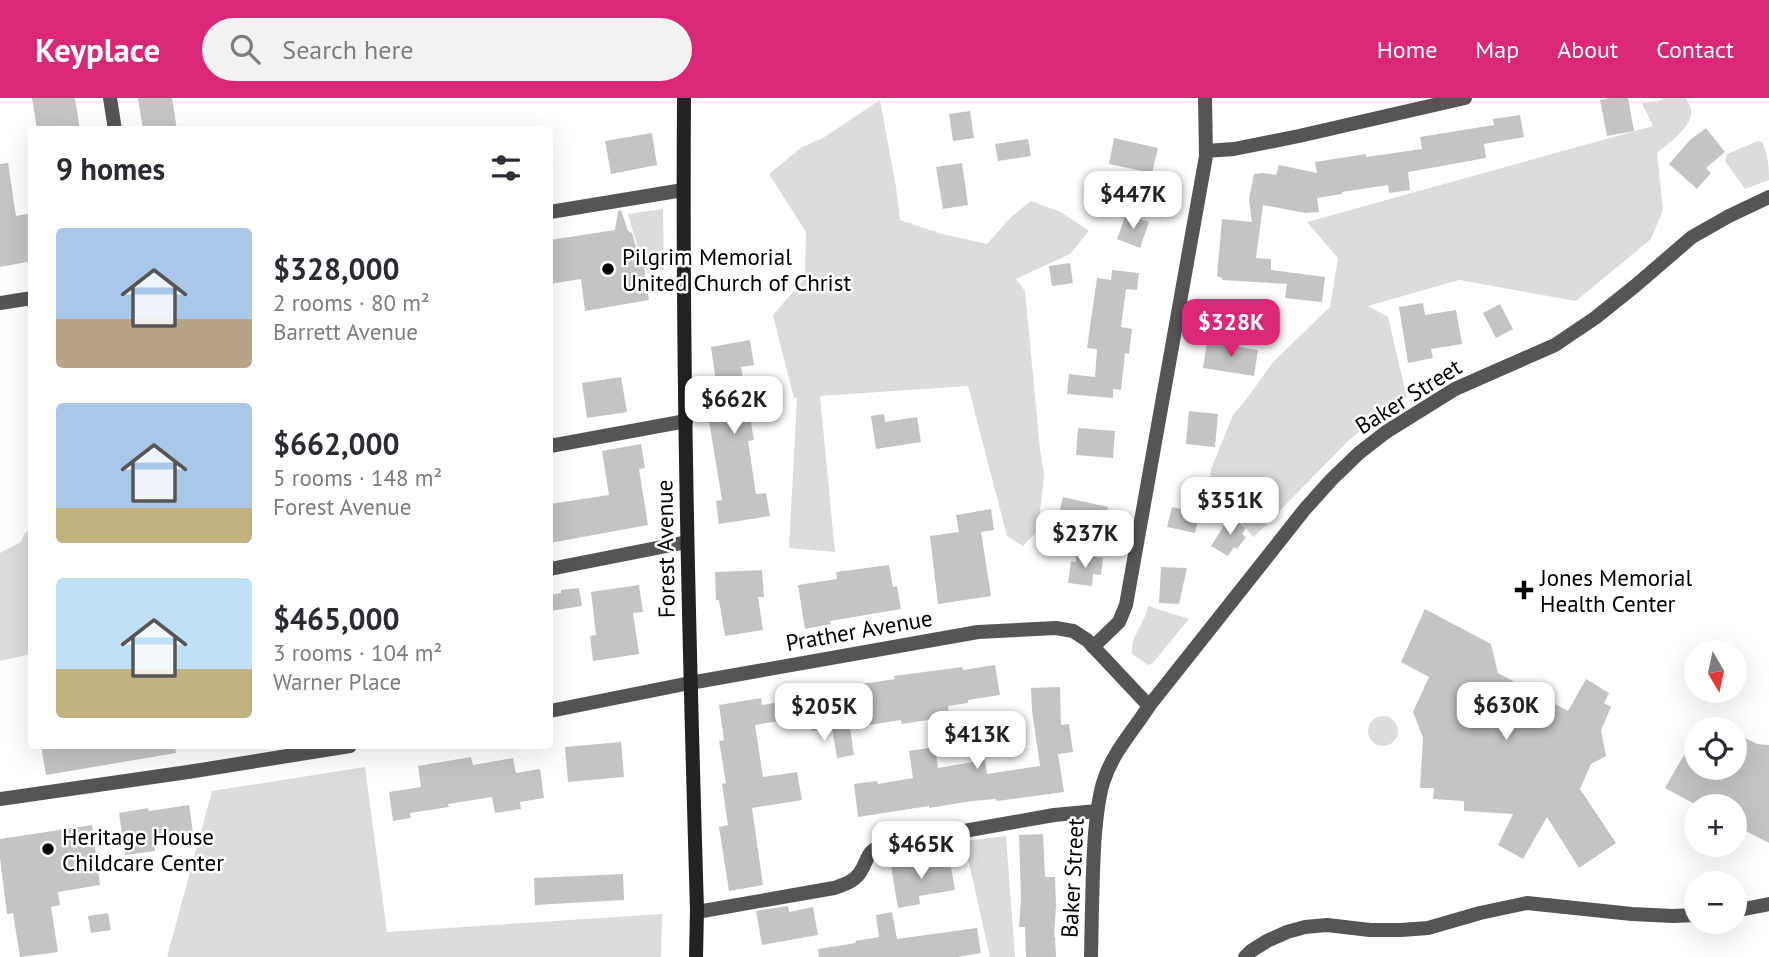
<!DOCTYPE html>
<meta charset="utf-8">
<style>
body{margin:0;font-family:"PT Sans",sans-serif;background:#f2f2f3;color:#2b2b33;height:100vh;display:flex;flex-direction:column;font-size:26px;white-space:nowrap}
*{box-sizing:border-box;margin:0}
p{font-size:23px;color:#7c7c81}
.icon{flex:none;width:38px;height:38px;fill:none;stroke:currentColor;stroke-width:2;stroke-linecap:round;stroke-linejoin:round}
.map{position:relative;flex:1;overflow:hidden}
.details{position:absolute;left:28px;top:28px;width:525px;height:623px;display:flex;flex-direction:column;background:#fff;border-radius:7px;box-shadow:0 7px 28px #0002}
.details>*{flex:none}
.needle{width:46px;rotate:171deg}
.controls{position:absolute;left:1684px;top:542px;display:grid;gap:14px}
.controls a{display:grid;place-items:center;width:63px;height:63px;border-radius:50%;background:#fff;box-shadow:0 7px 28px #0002;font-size:35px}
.price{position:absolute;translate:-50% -60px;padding:0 16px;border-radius:14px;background:#fff;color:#222;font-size:23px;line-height:46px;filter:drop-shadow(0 2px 4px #0008)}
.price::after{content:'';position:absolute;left:50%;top:42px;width:21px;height:16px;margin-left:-10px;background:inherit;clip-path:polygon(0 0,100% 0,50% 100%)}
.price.active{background:#db2777;color:#fff}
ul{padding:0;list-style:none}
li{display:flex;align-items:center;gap:21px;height:175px;padding:0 28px}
li span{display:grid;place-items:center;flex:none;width:196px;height:140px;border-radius:7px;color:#555}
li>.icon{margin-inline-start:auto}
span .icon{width:84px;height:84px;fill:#fffc;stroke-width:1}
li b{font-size:30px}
h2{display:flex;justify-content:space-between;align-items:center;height:84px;padding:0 28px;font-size:30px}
header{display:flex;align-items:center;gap:42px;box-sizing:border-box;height:98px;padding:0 35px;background:#db2777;color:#fff}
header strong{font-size:33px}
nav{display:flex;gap:38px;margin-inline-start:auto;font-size:24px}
.search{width:490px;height:63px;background:#f2f2f3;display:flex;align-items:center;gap:18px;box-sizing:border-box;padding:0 24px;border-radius:38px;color:#7c7c81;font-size:26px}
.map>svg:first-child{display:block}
</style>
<header>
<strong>Keyplace</strong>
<div class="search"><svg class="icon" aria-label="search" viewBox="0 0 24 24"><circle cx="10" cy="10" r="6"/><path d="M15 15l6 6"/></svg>Search here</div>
<nav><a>Home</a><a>Map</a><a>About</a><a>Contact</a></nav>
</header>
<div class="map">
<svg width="1769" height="859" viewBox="0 0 1769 859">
<rect width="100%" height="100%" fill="#fff"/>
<path fill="#dcdcdc" d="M1662,0h24c2,4 4,7 5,11 3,17 -22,34 -34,44l6,57 -12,29 -75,62 -117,-21 -91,26 20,11 19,81 -38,25 -22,19 -93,95 -2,-1 -25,-33 -13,-11 -4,-11 1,-12 22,-54 15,-18 25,-35 57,-55 8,-49 -31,-36 346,-96 -11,-23 20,-3z
M880,2l16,87 4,33 42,14 45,10 24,-27 20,-16 30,11 28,19 -19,23 -54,25 9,12 15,158 4,26 -6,55 -15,16 -16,-10 -39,-150 -148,10 15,156 -46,-4 8,-150h-3l-21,-83 32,-37 1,-46 -37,-58 33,-27 21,-9z
M1758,43l4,1c6,12 7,25 7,38l-24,9 -20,-28 2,-7z
M663,111l1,61 -17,3 -4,-17 -5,2 -1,-13 -9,-31z
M31,430v126l-31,7v-108l21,-11 3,-8z
M1148,508l41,13 -37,45 -4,1 -16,-11c-2,-18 13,-30 16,-48z
M1368 633a15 15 0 1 1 30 0a15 15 0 1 1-30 0Z
M365,669l22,165 275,-18 -1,43h-494l45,-166z
M1006,738l9,121h-25l-26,-116z"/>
<path fill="#c4c4c4" d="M32,0h43l5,32h-43z
M138,0h34l5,32h-34z
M1610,0h18l6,33 -27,5 -7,-36z
M970,13l4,27 -21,3 -4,-27z
M1520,17l4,22 -40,7 2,14 -78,14 2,18 -21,3 -1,-8 -46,7v2l-25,4 2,14 -14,1 -42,-8 -7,53 15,1v11l54,7 -3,25 -37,-4 2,-14 -65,-4v-2l-5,-2 5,-57 30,3 -3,-23 5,-25 9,-1 13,2 3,-10 38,8 -2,-11 51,-8v3l56,-8 -2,-12 74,-12 -1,-6z
M1706,30l19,24 -19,16 5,5 -14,16 -28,-25 21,-24z
M652,35l5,32 -46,9 -6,-33z
M1114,40l44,10 -6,25 -43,-9z
M1028,41l3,17 -33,5 -3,-17z
M8,65l8,53 16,-3v48l-32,6v-103z
M962,65l6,42 -25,4 -7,-42z
M621,112l7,21 4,2 4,14v15l7,-2 6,40 -64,11 -4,-32 -31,5v-44l65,-10 3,-19z
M1126,116l23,8 -9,26 -23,-9z
M1070,165l3,20 -21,3 -3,-20z
M1112,172l27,3 -2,17 -11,-1 -5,38 11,2 -3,25 -4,-1 -4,37 -8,-1v9l-46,-4 2,-20 26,3 2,-28 -10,-1 10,-70 14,2z
M1423,205l2,12 31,-5 6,34 -31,5 2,9 -25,5 -9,-56z
M1500,206l13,25 -17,9 -13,-25z
M750,242l4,25 -13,2 13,73 -6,1 8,53 10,-1 4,23 -51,8 -3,-23 6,-1 -13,-79 8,-2 -6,-36 5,-1 -5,-35z
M1207,244l51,8 -4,26 -51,-8z
M621,279l6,35 -40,6 -5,-35z
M1189,313l29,3 -3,33 -29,-3z
M884,316l1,8 32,-5 4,25 -45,7 -5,-33z
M1078,330l37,3 -2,27 -37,-3z
M641,346l4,24 -6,1 9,56 -98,18v-39l59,-9 -7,-44z
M1063,399l45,10 -6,26 -45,-10z
M1172,409l28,6 -5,20 -28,-6z
M991,411l3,21 -13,2 10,64 -53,8 -8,-68 29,-4 -3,-17z
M1230,418l16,12 -4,6 4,3 -9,12 -3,-2 -6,9 -17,-10z
M1076,457l27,3 -2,17 -8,-1 -1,12 -24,-3 3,-22 5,1z
M889,467l4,22 4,-1 4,23 -71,12 1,3 -26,5 -7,-44 39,-6 -1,-7z
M1161,469l26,1 -8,36 -20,-1z
M762,472l2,27h-6l5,33 -38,6 -6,-36h-3l-1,-28z
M639,487l4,27 -10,1 6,41 -46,7 -3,-25 6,-1 -5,-43z
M579,490l3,18 -32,5v-16l11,-2v-3z
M1425,511l66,35 7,29 70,38 18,-32 23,14 -5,10 7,4 -10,23 5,26 -15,8 -11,25 36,54 -37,25 -32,-51 -24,42 -25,-14 15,-31 -49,-3v-10l-31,-2 1,-11h-14l3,-50 -10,-26 16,-35 -28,-15z
M995,567l5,30 -32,5v3l-20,3 5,32 -16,3 -3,-22 -32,5 -1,-4 -51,8 4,27 -17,3 -5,-30 -20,3 -2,-15 -55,9 8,52 34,-5 5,28 -50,8 11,77 -34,6 -10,-64 9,-2 -6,-41 4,-1 -7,-42 5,-1 -5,-35 42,-7 1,7 45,-7v-3l48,-7v-3l40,-6 -1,-3 68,-9 1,3z
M1060,589l1,38 8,-1 4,28 -15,2 6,38 -67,9 -1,-2 -24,2 -43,7v-2l-71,11 -4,-33 23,-3 1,3 35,-6 -4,-27 26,-4 3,21 47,-8 2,14 53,-8 -8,-55 -1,-23z
M1734,634l23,12 12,1v98l-35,-18v-18h-34l-35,-19 31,-54v34h38z
M621,644l3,35 -56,5 -3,-35z
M41,648h134l1,7 -130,22z
M471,659l2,8 40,-7 3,15 24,-4 4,29 -24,4 1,7 -26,4 -3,-16 -44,7 1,3 -39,6 1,5 -18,3 -4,-29 32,-5 -3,-21z
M189,707l4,27 -40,6 2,13 -30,4 -6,-42 29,-5 1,3z
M92,727l8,60 -42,7 2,13 -9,2 7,45 -38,5 -7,-44 -6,1 -7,-56v-19z
M1043,736l2,43h10l1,29 -2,31h1l1,20h-30l-1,-30h-6l2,-28 -2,-64z
M950,763l5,29 -36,6 1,8 -22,4 -7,-42 23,-4v4z
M623,776l1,26 -89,5 -1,-27z
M788,808l1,6 24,-5 5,28 -56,10 -6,-34z
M892,814l5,27 80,-11 4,25 -24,4h-138l-1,-8 38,-6 -1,-2 24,-4 -3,-22z
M108,815l3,17 -20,3 -3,-17z"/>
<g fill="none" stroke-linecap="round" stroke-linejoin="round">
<path stroke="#555" stroke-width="14" d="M110,0l5,32
M1206,53l28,-2 65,-13 166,-38
M550,114l133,-22
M0,205l32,-5
M550,348l136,-25
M550,471l137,-27
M1093,549l26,-25 7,-17 80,-449 -1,-58
M550,613l140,-28 288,-51 78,-4 17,3 14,9 62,66
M0,701l188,-27 162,-26
M1734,813l35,-7
M697,814l137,-24c9,-3 19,-6 25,-14 11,-15 5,-23 26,-29l169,-30 43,-4
M1245,859l6,-6 16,-10 20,-9 18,-5 22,-2 43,5h31l27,-2 52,-15 47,-10 105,11 41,2 23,-1"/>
<path stroke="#555" stroke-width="14" d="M1091,859c1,-41 1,-83 4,-124 2,-18 3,-36 9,-53 9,-28 30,-50 45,-74l156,-197 27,-30 27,-26 27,-21 69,-43 100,-44 40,-27 40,-32 57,-49 37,-21 40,-19"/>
<path stroke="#222" stroke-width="14" d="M684,0c-2,271 5,541 13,812l-1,47"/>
</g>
<g fill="#000" stroke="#fff" stroke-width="2.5">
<circle cx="608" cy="171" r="7"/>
<path d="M1520.5 481.5h7v7h7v7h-7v7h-7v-7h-7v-7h7z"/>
<circle cx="48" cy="751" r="7"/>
</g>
<g text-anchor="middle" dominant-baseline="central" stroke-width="5" stroke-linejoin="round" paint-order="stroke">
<g font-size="23" fill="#000" stroke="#fff" text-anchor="start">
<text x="622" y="158">Pilgrim Memorial<tspan x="622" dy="26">United Church of Christ</tspan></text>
<text x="1540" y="479">Jones Memorial<tspan x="1540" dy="26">Health Center</tspan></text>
<text x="62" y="738">Heritage House<tspan x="62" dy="26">Childcare Center</tspan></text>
</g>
<g font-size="23" fill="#000" stroke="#fff">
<text transform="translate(1408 298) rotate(-32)">Baker Street</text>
<text transform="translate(665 451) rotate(-91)">Forest Avenue</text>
<text transform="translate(859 532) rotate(-10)">Prather Avenue</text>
<text transform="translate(1072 780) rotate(-87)">Baker Street</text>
</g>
</g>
</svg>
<div class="controls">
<a><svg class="needle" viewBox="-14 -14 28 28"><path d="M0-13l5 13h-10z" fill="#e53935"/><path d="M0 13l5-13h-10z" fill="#7c7c81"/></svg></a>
<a><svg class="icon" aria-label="locate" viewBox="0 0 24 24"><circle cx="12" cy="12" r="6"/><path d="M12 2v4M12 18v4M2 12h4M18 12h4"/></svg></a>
<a>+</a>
<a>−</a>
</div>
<b class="price" style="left:1133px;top:133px">$447K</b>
<b class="price active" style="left:1231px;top:261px">$328K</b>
<b class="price" style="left:734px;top:338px">$662K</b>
<b class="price" style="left:1230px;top:439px">$351K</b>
<b class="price" style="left:1085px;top:472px">$237K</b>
<b class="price" style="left:1506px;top:644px">$630K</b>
<b class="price" style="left:824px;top:645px">$205K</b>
<b class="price" style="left:977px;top:673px">$413K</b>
<b class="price" style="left:921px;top:783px">$465K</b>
<section class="details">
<h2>9 homes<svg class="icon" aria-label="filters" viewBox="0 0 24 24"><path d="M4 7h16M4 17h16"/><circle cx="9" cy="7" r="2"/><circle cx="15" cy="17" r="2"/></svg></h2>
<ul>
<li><span style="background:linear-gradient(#a9c7e8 65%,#b9a48a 0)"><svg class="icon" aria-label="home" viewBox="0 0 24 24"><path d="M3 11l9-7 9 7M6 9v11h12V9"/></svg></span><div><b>$328,000</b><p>2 rooms · 80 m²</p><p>Barrett Avenue</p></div></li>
<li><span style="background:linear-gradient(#a9c7e8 75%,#c2b280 0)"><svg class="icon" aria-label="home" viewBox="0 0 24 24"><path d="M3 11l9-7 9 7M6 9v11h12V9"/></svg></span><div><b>$662,000</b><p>5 rooms · 148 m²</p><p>Forest Avenue</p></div></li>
<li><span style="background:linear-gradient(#bfe0f5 65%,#c2b280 0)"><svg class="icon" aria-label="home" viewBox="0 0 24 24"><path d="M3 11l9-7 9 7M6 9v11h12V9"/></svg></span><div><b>$465,000</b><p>3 rooms · 104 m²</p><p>Warner Place</p></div></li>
</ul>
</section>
</div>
